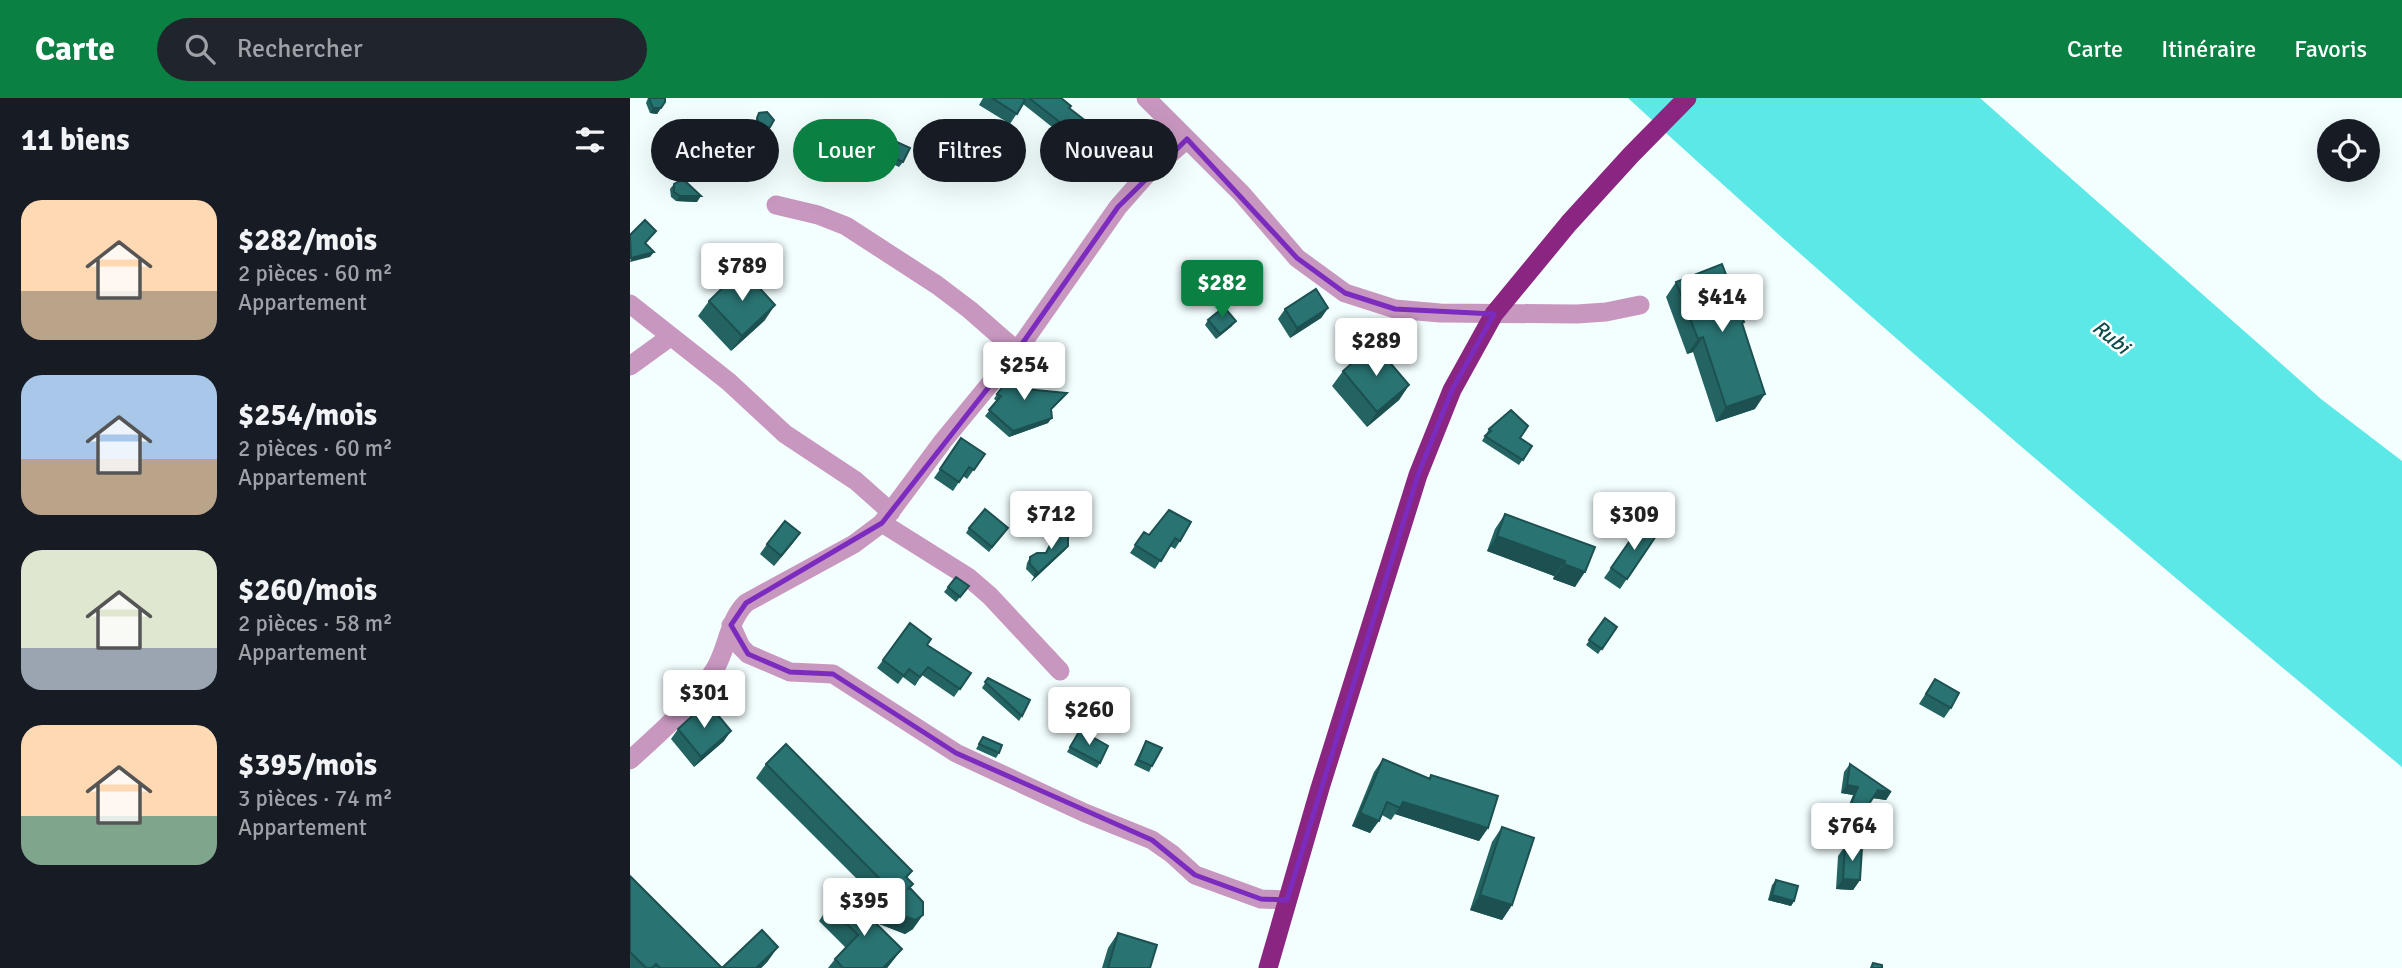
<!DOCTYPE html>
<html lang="fr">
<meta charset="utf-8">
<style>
body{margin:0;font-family:Signika,sans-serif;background:#20242c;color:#f1f3f6;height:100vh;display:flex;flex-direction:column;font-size:26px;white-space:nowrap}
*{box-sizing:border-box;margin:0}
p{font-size:23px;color:#9ea1a6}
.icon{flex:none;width:38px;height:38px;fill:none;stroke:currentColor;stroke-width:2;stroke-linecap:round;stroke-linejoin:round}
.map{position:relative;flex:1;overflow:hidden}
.drawer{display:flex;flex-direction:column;background:#171b24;width:630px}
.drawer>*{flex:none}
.hud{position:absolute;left:21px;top:21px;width:665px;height:63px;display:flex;gap:14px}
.tools{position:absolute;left:1687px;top:21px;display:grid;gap:14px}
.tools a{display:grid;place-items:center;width:63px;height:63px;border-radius:50%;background:#171b24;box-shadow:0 7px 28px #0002;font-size:35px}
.price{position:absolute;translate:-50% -60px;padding:0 16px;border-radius:7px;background:#fff;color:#222;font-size:23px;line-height:46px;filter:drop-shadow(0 2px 4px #0008)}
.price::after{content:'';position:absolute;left:50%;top:42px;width:21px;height:16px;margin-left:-10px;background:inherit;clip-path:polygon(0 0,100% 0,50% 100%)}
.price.selected{background:#0b8043;color:#fff}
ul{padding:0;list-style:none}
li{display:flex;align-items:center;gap:21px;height:175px;padding:0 21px}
li span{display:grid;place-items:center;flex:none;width:196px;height:140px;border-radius:21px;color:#555}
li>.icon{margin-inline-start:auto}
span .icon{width:84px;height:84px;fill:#fffc;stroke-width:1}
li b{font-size:30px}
h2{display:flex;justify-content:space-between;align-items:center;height:84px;padding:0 21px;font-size:30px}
.tag{padding:0 24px;border-radius:32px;background:#171b24;box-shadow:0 7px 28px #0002;font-size:24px;line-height:63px}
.tag.selected{background:#0b8043;color:#fff}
header{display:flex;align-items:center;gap:42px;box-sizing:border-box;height:98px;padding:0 35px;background:#0b8043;color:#fff}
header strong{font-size:33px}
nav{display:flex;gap:38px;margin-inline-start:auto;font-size:24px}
.search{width:490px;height:63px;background:#20242c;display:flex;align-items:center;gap:18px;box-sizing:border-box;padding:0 24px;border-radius:38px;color:#9ea1a6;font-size:26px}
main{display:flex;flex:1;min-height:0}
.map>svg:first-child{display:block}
</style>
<header>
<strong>Carte</strong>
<div class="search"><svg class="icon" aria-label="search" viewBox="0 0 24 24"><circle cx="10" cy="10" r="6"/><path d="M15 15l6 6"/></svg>Rechercher</div>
<nav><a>Carte</a><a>Itinéraire</a><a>Favoris</a></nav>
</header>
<main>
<section class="drawer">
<h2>11 biens<svg class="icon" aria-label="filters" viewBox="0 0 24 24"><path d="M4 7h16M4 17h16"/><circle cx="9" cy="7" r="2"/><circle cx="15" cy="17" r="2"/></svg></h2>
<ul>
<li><span style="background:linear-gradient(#ffd9b3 65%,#b9a48a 0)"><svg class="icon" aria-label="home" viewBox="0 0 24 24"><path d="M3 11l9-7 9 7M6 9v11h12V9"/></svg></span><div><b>$282/mois</b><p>2 pièces · 60 m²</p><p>Appartement</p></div></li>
<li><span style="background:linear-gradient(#a9c7e8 60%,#b9a48a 0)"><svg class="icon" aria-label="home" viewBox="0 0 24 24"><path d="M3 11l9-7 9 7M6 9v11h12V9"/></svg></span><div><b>$254/mois</b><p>2 pièces · 60 m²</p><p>Appartement</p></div></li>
<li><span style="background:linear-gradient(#dfe7d0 70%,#9aa5b1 0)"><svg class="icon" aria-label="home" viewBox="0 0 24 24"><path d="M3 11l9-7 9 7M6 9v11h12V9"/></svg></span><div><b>$260/mois</b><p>2 pièces · 58 m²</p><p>Appartement</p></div></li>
<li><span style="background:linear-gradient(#ffd9b3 65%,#7fa58c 0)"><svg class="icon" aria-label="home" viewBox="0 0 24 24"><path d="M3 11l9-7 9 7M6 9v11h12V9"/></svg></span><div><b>$395/mois</b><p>3 pièces · 74 m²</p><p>Appartement</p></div></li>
</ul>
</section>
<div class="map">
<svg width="1772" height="870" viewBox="0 0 1772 870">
<rect width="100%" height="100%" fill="#f3fefe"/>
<path fill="#5be8e6" d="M998,0h352l341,301 81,62v306c-263,-218 -523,-438 -774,-669z"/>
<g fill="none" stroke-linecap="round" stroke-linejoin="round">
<path stroke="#c897c0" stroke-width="19" d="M516,0l96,96 55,64 48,35 50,16 45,4 137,1 29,-2 34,-7
M146,107l42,10 28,11 91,59 33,25 47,41
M0,206l99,78 56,52 71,47 35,31
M0,268l40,-29
M252,425l86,54 22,19 70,75
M101,527l10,22 7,7 42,18 43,2 123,79 129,60 67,27 20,14 23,21 66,24 26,1
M0,662c30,-27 61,-54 83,-88 15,-22 14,-50 33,-69l108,-59 28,-21 61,-82 74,-90 101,-144 30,-34 39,-34"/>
<path stroke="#8a2682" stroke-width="19" d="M638,870l52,-180 98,-313 34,-85 42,-76 75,-91 62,-68 56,-57"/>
</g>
<path fill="#236362" d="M18,0h17v4l-8,12 -7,-1 -4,-10z
M353,0h78l8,10 31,24 -21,28 -14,-10 6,-8 -48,-38 -13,20 -31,-19z
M129,15l7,19 -8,1 -4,-10z
M218,37l18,44 -32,-13 11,-26z
M258,40l15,24 -4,5 -21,-10z
M44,86l23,18 -21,-1 -5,-4 -1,-8z
M1046,184l68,40 -2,2 13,85 -39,13 -23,-70 -6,2 -21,-57z
M79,203l56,19 -34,31 -33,-35z
M698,210l-7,10 -31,20 -12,-19 7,-10z
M578,222l24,6 -16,13 -11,-14z
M713,273l66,14 -10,15 -32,27 -35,-41z
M396,291l37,9 -12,12 -3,13 -39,14 -24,-21 12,-15 -3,-2 3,-5z
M859,331l31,9 12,8 -13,19 -37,-24z
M331,340l24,16 -18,25 -4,-3 -10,15 -19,-13z
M539,412l11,31 -5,8 -5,-3 -15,23 -25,-16 14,-21 5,3z
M875,416l90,33 -20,40 -22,-8 1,-3 -67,-25 8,-22z
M1011,427l15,11 -36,53 -16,-11z
M339,430h39l-19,24 -23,-19z
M170,435l-26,33 -14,-12 7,-10z
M423,441l15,7 -4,5 -33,31 3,-5 -8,-8 1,-6 3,-6 15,-4z
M326,479l13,9 -13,16 -12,-10z
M975,520l12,9 -19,27 -12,-9z
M297,547l44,28 -17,24 -32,-22 -7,11 -12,-9 -5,7 -21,-16 6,-8z
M358,580l34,38 -3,5 -37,-33z
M1305,581l16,29 -7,10 -25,-14z
M48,631l46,12 -30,26 -23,-28z
M450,632l20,33 -3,5 -30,-16z
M353,639l16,16 -3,5 -20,-9z
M516,643l6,25 -3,6 -15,-7z
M753,661l46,19 2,-3 57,53 -9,13 -84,-27 -4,6 -9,-5 -12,18 -18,-7 22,-54z
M136,666l146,107 -5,7 3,10 3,41 -8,5 -31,-12 28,27 -15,19h-59l7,-9 11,-11 -27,-27 10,-15 40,11 7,-11 5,-3 -125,-125z
M1220,666l41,28 -5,8 -14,-2 -13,20 -13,-6 7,-17 -12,-2 3,-21z
M872,729l10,78 -10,15 -32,-10 22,-68z
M1215,748l15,34 -7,10 -17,-1 2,-33z
M0,778l92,92 46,-7 -7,7h-131z
M1146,782l18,21 -3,5 -23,-6 4,-15z
M488,835l32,35h-48l6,-20z"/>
<path fill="#1d5050" d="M23,10h8l-4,6 -7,-1z
M140,29l-4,5 -8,1 3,-5z
M207,62l32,14 -3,5 -32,-13z
M50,98h21l-4,6 -21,-1z
M24,154l-4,5 -20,5 1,-4z
M145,207l-10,15 -34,31 11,-15z
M698,210l-7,10 -31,20 7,-10z
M606,223l-4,5 -16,13 4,-5z
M1073,239l-10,15 -6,2 11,-15z
M779,287l-10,15 -32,27 10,-15z
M1135,296l-10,15 -39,13 10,-15z
M422,320l-4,5 -39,14 4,-6z
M170,435l-7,10 -19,23 7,-10z
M867,438l68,25 -11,15 -67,-25z
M438,448l-4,5 -33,31 4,-6z
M934,466l21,8 -10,15 -22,-8z
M101,633l-7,10 -30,26 7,-10z
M1217,687l11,2 -5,8 -12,-2z
M1248,692l13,2 -5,8 -14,-2z
M773,704l85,26 -9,13 -84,-27z
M1221,706l14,6 -6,8 -13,-6z
M730,715l19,8 -9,12 -18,-7z
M1213,781l17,1 -7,10 -17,-1z
M850,797l32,10 -10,15 -32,-10z
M1142,797l22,6 -3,5 -23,-6z
M246,808l47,9 -10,14 -8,5 -38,-15z
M148,849l-10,14 -7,7h-5z
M272,851l-15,19h-4z"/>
<path fill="#297372" stroke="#1d5050" stroke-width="2" d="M19,0h16v4l-4,6h-8z
M362,0h30l3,2 -8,14z
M399,0h32l10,8 -2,2 31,24 -16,21 -14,-10 6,-8z
M137,14l7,8 -4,7 -9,1 -4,-10 2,-5z
M218,37l29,13 -8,26 -32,-14z
M258,40l22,10 -7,14 -21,-10z
M53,81l18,17h-21l-6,-4v-8z
M15,122l11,11 -11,12 9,9 -23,6 -1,-23z
M1092,166l22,58 -2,1 23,71 -39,13 -23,-70 -5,2 -22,-57z
M112,171l33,36 -33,31 -33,-35z
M686,191l12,19 -31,20 -12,-19z
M594,209l12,14 -16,13 -12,-14z
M744,246l35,41 -32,27 -34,-41z
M391,266l15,12 -11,13 42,4 -16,16 1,9 -39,13 -24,-21 12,-14 -4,-2z
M881,312l17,16 -8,12 12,8 -9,14 -38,-24 6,-5 -2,-2z
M331,340l24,16 -11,16 -5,-3 -10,15 -19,-13z
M355,411l23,19 -16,19 -23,-19z
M539,412l22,12 -11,19 -5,-3 -14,23 -26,-16 9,-13 5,3z
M875,416l90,33 -10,25 -21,-8 1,-3 -68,-25z
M155,423l15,12 -19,23 -14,-12z
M438,427v21l-33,30 2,-4 -7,-8v-7l7,-4h9l7,-14z
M1011,427l15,11 -29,43 -16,-11z
M326,479l13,9 -9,11 -12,-10z
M975,520l12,9 -15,22 -13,-9z
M280,525l21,16 -4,6 44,28 -11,16 -32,-22 -8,10 -11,-8 -5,7 -21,-16z
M358,580l42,22 -8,16 -37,-34z
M1305,581l24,14 -8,15 -25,-14z
M77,604l24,29 -30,26 -23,-28z
M450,632l28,16 -8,17 -30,-16z
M353,639l19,8 -3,8 -20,-9z
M516,643l16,7 -10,18 -14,-6z
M156,646l126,127 -6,6 7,7 -5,5 2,-1 13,14v13l-8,5 -39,-14 20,-11 -130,-131z
M753,661l47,20 1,-4 67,21 -10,32 -85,-26 -3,6 -13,-6 -8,19 -19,-8z
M1220,666l41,28 -13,-2 -13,20 -14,-6 7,-17 -11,-2z
M872,729l32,11 -22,67 -32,-10z
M1215,748l17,1 -2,33 -17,-1z
M0,778l92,92 40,-38 16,17 -22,21h-96l-4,-4 -4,4h-6l-16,-16z
M1146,782l22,6 -4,15 -22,-6z
M214,794l58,57 -19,19h-40l-8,-9 23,-24 -29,-29z
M488,835l39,12 -7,23h-42z
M1243,865l9,2v3h-11z"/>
<path fill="none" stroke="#7b2cbf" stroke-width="5" stroke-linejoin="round" d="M557,41l110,119 48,35 50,16 99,5 -42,76 -34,85 -131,425 -26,-1 -66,-24 -43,-35 -196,-87 -123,-79 -43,-2 -42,-18 -17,-29 15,-22 136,-80 135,-172 101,-144z"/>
<g text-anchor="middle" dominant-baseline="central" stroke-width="5" stroke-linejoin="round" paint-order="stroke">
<g font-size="21" font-style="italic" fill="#0d4c4c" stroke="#fff">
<text transform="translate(1481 239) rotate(39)">Rubi</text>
</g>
</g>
</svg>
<div class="tools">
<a><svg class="icon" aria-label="locate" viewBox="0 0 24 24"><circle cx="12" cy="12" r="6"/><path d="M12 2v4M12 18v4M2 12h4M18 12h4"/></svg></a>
</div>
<b class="price" style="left:112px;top:205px">$789</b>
<b class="price selected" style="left:592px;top:222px">$282</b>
<b class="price" style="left:1092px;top:236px">$414</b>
<b class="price" style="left:746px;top:280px">$289</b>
<b class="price" style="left:394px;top:304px">$254</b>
<b class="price" style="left:421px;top:453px">$712</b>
<b class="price" style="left:1004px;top:454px">$309</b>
<b class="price" style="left:74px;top:632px">$301</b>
<b class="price" style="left:459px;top:649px">$260</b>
<b class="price" style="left:1222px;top:765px">$764</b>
<b class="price" style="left:234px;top:840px">$395</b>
<div class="hud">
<a class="tag">Acheter</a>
<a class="tag selected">Louer</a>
<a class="tag">Filtres</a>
<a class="tag">Nouveau</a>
</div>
</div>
</main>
